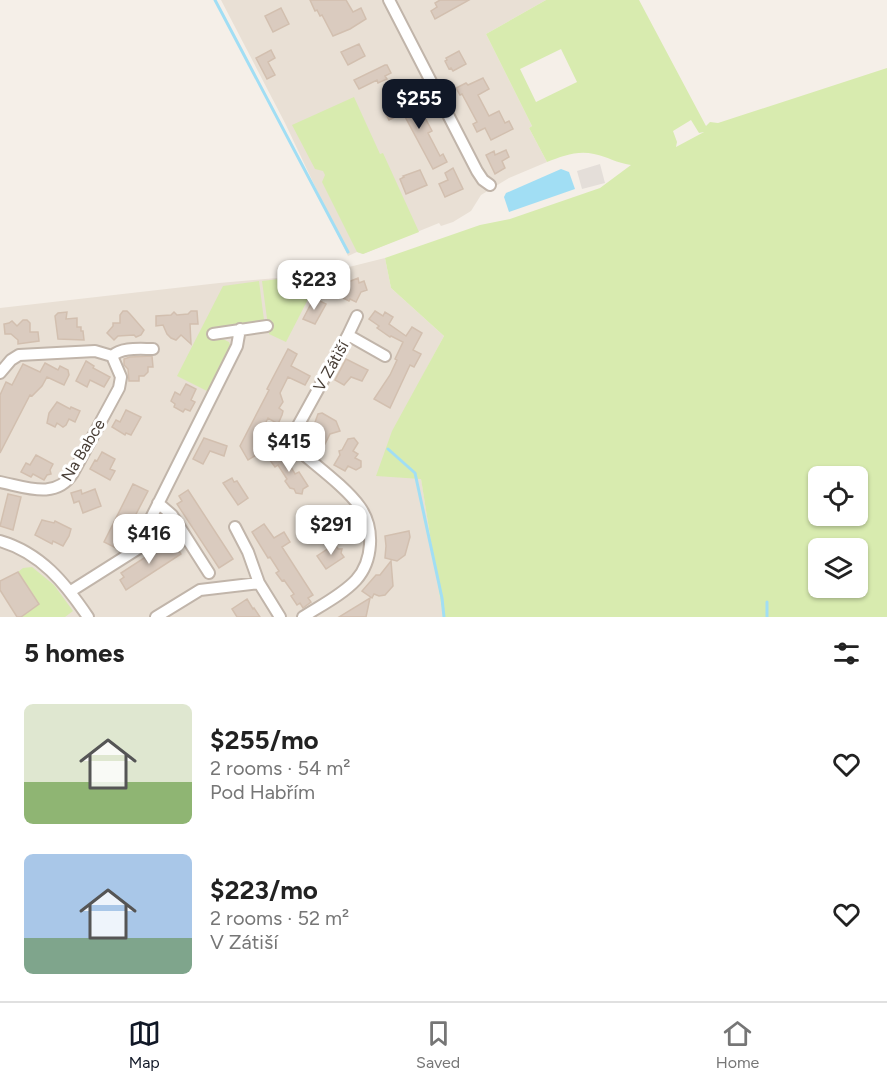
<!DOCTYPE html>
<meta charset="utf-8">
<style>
body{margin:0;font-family:Figtree,sans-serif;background:#f2f2f2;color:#222;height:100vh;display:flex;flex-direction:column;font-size:22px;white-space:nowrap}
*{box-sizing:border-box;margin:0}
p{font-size:20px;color:#767676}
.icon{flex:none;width:33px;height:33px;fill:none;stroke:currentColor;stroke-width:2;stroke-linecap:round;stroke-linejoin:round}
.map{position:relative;height:617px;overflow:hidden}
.panel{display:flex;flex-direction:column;background:#fff;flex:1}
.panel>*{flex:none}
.tools{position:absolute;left:808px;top:466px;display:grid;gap:12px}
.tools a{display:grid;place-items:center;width:60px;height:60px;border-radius:9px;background:#fff;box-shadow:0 2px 4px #0004;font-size:30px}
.price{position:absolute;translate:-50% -51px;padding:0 14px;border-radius:12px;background:#fff;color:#222;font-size:20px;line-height:39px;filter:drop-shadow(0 2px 3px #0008)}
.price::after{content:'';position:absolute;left:50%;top:36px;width:18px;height:14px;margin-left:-9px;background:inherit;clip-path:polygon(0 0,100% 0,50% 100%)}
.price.current{background:#111827;color:#fff}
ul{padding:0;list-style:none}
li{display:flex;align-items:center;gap:18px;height:150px;padding:0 24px}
li span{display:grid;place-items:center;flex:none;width:168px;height:120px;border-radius:9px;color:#555}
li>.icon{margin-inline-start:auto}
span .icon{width:72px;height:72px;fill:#fffc;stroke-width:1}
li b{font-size:26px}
h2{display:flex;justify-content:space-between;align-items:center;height:72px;padding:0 24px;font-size:26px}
.tabs{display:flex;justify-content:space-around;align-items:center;height:84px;border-top:2px solid #e0e0e0;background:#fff;font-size:16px;color:#767676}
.tabs a{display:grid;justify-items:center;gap:3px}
.tabs .current{color:#111827}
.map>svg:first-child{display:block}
</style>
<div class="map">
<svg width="887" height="617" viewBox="0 0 887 617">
<rect width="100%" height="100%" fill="#f5efe8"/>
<path fill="#e9e0d5" d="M221,0h325l-60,34 46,92 -3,2 18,34 -38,16 -28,17 -10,16 -18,11 -12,4 -2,-3 -76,31 -6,-2 -9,4 -63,-133z
M385,258l6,30 53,48 -22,41 -45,98 44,3 22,139h-443v-309l219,-25 102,-9z"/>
<path fill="#e4ded9" d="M600,164l5,19 -23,6 -5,-18z"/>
<path fill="#d8ebaf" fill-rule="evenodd" d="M546,0h93l67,126 4,-4 8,1 169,-55v549h-444l-22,-138 -45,-3 16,-45 52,-95 -53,-48 -6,-30 95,-33 30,-6 90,-31 31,-23c-15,-2 -22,-8 -37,-11 -16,-4 -32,2 -47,8l-18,-34 3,-2 -46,-92zM561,49l16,33 -41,20 -16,-33zM691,120l8,13 5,-1 -28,15 1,-5 -4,-11zM819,477h39v39h-39zM819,549h39v39h-39z
M354,97l26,57 3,-1 36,79 -56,22 -6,-2 -35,-70 3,-7 -2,-4 -8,-2 -23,-44z
M321,274l-35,68 -17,-8 -7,-53z
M259,281l5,39 -54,8 2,12 11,-1 6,3 2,5 -22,45 -32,-16 46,-90z
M32,567l22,18 19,26 -8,6h-46l14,-8v-15l-15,-22 5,-4z"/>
<path fill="#a1def4" d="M561,169l8,3 6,17 -66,23 -5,-15 2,-4z"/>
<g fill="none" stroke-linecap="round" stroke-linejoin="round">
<path stroke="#a1def4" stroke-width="3" d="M215,0l133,252
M388,449l27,24 27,125 2,19
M767,617v-15"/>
</g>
<path fill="#dacbbf" stroke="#d2bfaf" stroke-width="1.5" d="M310,0h36l7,12 8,-4 5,11 -16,10 -17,7 -11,-21 -2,1 -3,-6 -2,1z
M440,0h29l-34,19 -4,-8 6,-4 -2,-4z
M281,8l8,16 -16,8 -8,-16z
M359,44l6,12 -17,9 -7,-13z
M271,50l4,8 -7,4 7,13 -8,4 -11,-21z
M459,51l7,13 -13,7 -2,-3 -2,1 -4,-8 2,-1 -1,-2z
M385,65h2l4,8 -6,3 2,3 -9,4 -1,-3 -18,9 -5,-9z
M483,78l6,11 -11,6 11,21 10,-5 6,12 4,-2 4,8 -22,11 -6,-12 -8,4 -4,-8 4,-2 -15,-28 -2,1 -4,-7 10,-5 2,2z
M414,97l18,34 -4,2 12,23 3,-2 4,8 -14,7 -30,-56 -14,7 -4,-8z
M506,150l3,7 -7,4 3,7 -10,6 -9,-19 8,-4 1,4z
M453,168l10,21 -18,8 -6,-13 9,-4 -3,-7z
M420,170l7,15 -21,9 -6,-15 4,-2 -1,-1z
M358,278l1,5 5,-2 3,9 -6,2 -5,10 -6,-3 -1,2 -10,-5 4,-7 -2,-4z
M314,298l12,6 -11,20 -12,-5z
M123,311h4l3,3 14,16 -3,5 -5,2 -2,-2 -16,1 -4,4 -7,-7 6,-7v-3h7v-8z
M191,311h6l1,13h-8l1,20 -10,-9 -5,5 -5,-2 -4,-4 -4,-9 -7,1v-10l15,-1 3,-3 3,3 11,-1z
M375,311l8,5 2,-4 8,5 -4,7 17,12 6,-9 10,6 -9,17 8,4 -7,13 -4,-2 -20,43 -16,-9 16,-24 7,-15 -2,-1 8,-17 -12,-6 -1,1 -13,-9 2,-2 -10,-7z
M67,312l-1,7 11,-1v9h4v4h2l1,9 -26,-1 -3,-23 3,-3z
M23,320h4l3,3v9h8l1,9 -21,3v-4l-7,-6h-6l-1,-10 5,-1 3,-2 5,5z
M288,349l9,5 -6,12 19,10 -5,9 -17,-8 -8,16 3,9 -4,6 4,3 -1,4 -4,9 -10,-6 -14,29 4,7 -10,6 -8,-14 29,-56 -2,-1z
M152,356l1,11h-5v5l-4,4h-5v5h-10l-1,-12 -4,-4v-6l6,-2z
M346,359l22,11 -6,11 -11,-4 -7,8 -9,-5z
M86,361l8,5 -1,2 17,9 -6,10 -14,-7 -3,7 -11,-6z
M45,363l13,7 2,-4 8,4 1,5 -5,10 -17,-8 -5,9 -10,10 -2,-1 -30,58v-58l6,-13 6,3 11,-21 17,8z
M186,384l10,5 -5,11 4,2 -5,9 -5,-2 -2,3 -9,-5 1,-3 -4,-3 4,-9 5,3z
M57,402l13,7 1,-2 9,4 -5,11 -6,-3 -3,6 -3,2 -6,-4 -2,4 -8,-4 2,-10z
M126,410l15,7 -10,18 -5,-2 -1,2 -13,-8 4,-7 4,2z
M322,413l14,8 4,10 -10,3 -5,10 -10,-6 -2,4 -10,-5 6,-11 4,2 5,-14z
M204,438l23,8 -3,10 -14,-5 -7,13 -10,-5z
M354,438l4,5 -5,8 5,3 -3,4 6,3v6l-5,3 -8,-4 -3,5 -11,-6 6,-10 -1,-4 3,-1 6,-11z
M281,450l14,24 4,-2 9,14 -5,3 -1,5 -6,-1 -2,-4 -4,-1 -5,-7 2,-2 -9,-14 -3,2 -6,-8z
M102,452l13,7 -5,10 5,2 -5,9 -20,-11 5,-9 2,1z
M36,455l17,9 -3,6 1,4 -4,1 -3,5 -11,-6 -2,3 -10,-5 5,-9 4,2z
M232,478l2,4 3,-1 11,17 -10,7 -15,-22z
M133,484l15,7 -30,58 -14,-7z
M95,489l6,17 -18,7 -4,-12 -5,2 -3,-10 10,-3 1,4z
M188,490l45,69 -14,9 -42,-64 5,-3 -3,-5z
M8,494l13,3 -8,33 -13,-4z
M42,520l12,3 1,-2 16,8 -2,7 -6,10 -10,-5 -1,3 -17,-9z
M264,524l10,14 10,-6 6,10 -8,5 31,48 -5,3 3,4 -8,6 -3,-5 -3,2 -6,-9 3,-2 -10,-14 -2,1 -6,-8 3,-2 -9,-14 -2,1 -16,-26z
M409,531l1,6 -5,18 -8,6 -12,-3 1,-12 -1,-10z
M167,543l3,5 5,-3 6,9 -55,36 -6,-10 4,-3 -3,-4z
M335,544l3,5h4l-1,4 3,4 -18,12 -9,-13z
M391,561l2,25 -8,9 -6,1 -5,-2 -2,4 -10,-7 14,-16h4z
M18,572l21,32 -18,13h-4l-17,-27v-9z
M370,598l-4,19h-27z
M247,599l6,10 1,-1 6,9h-23l-5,-8z"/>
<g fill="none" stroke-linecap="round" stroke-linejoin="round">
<g stroke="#c1b5aa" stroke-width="14">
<path id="minor" d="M389,0l88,171 6,9 7,5
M213,334l54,-8
M348,335l37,21
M112,356c10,-9 27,-7 41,-7
M0,373l11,-13 8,-5 76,-4 17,5 9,21 -2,11 -46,85c-17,27 -47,14 -73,9
M158,503l14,12 37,58
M235,527l13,25 11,31 21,34
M0,541c41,12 65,42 88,76
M139,548l2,-10 96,-192 3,-17
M71,591l106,-67
M156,617l44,-27 59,-7
M303,617c17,-11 39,-22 53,-37 17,-19 19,-52 4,-73 -14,-20 -45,-42 -64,-59l-4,-7 2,-8 54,-98 9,-19"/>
</g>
<use href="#minor" stroke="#fff" stroke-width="10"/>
</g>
<g text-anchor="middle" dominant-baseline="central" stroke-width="6" stroke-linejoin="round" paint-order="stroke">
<g font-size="16" fill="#483e36" stroke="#fff">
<text transform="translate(331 366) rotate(-61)">V Zátiší</text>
<text transform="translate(83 450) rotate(-59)">Na Babce</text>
</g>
</g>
</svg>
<div class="tools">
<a><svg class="icon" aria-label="locate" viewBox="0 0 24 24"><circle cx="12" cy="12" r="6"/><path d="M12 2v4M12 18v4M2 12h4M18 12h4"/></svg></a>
<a><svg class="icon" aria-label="layers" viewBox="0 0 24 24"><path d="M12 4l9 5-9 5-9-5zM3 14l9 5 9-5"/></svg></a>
</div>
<b class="price current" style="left:419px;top:130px">$255</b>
<b class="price" style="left:314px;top:311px">$223</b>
<b class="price" style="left:289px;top:473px">$415</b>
<b class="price" style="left:331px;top:556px">$291</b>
<b class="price" style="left:149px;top:565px">$416</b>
</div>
<section class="panel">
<h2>5 homes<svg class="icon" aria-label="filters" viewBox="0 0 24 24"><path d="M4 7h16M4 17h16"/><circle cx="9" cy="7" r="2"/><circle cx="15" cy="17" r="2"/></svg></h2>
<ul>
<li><span style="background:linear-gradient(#dfe7d0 65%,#8fb573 0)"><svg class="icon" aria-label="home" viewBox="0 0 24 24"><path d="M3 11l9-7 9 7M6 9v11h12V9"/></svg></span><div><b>$255/mo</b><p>2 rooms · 54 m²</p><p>Pod Habřím</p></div><svg class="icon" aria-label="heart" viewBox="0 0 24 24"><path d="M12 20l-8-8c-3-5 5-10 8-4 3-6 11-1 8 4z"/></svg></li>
<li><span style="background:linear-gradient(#a9c7e8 70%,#7fa58c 0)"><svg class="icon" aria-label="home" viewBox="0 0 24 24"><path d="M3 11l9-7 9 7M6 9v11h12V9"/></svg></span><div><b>$223/mo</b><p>2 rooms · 52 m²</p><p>V Zátiší</p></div><svg class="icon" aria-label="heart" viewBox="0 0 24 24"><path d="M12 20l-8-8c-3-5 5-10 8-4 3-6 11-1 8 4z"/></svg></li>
</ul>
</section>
<nav class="tabs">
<a class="current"><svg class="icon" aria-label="map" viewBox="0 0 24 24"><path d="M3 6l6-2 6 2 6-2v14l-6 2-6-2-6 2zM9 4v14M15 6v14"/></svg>Map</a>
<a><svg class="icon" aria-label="saved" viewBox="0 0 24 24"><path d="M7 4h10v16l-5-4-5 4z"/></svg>Saved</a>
<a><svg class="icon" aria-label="home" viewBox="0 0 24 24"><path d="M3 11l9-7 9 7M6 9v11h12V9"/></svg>Home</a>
</nav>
